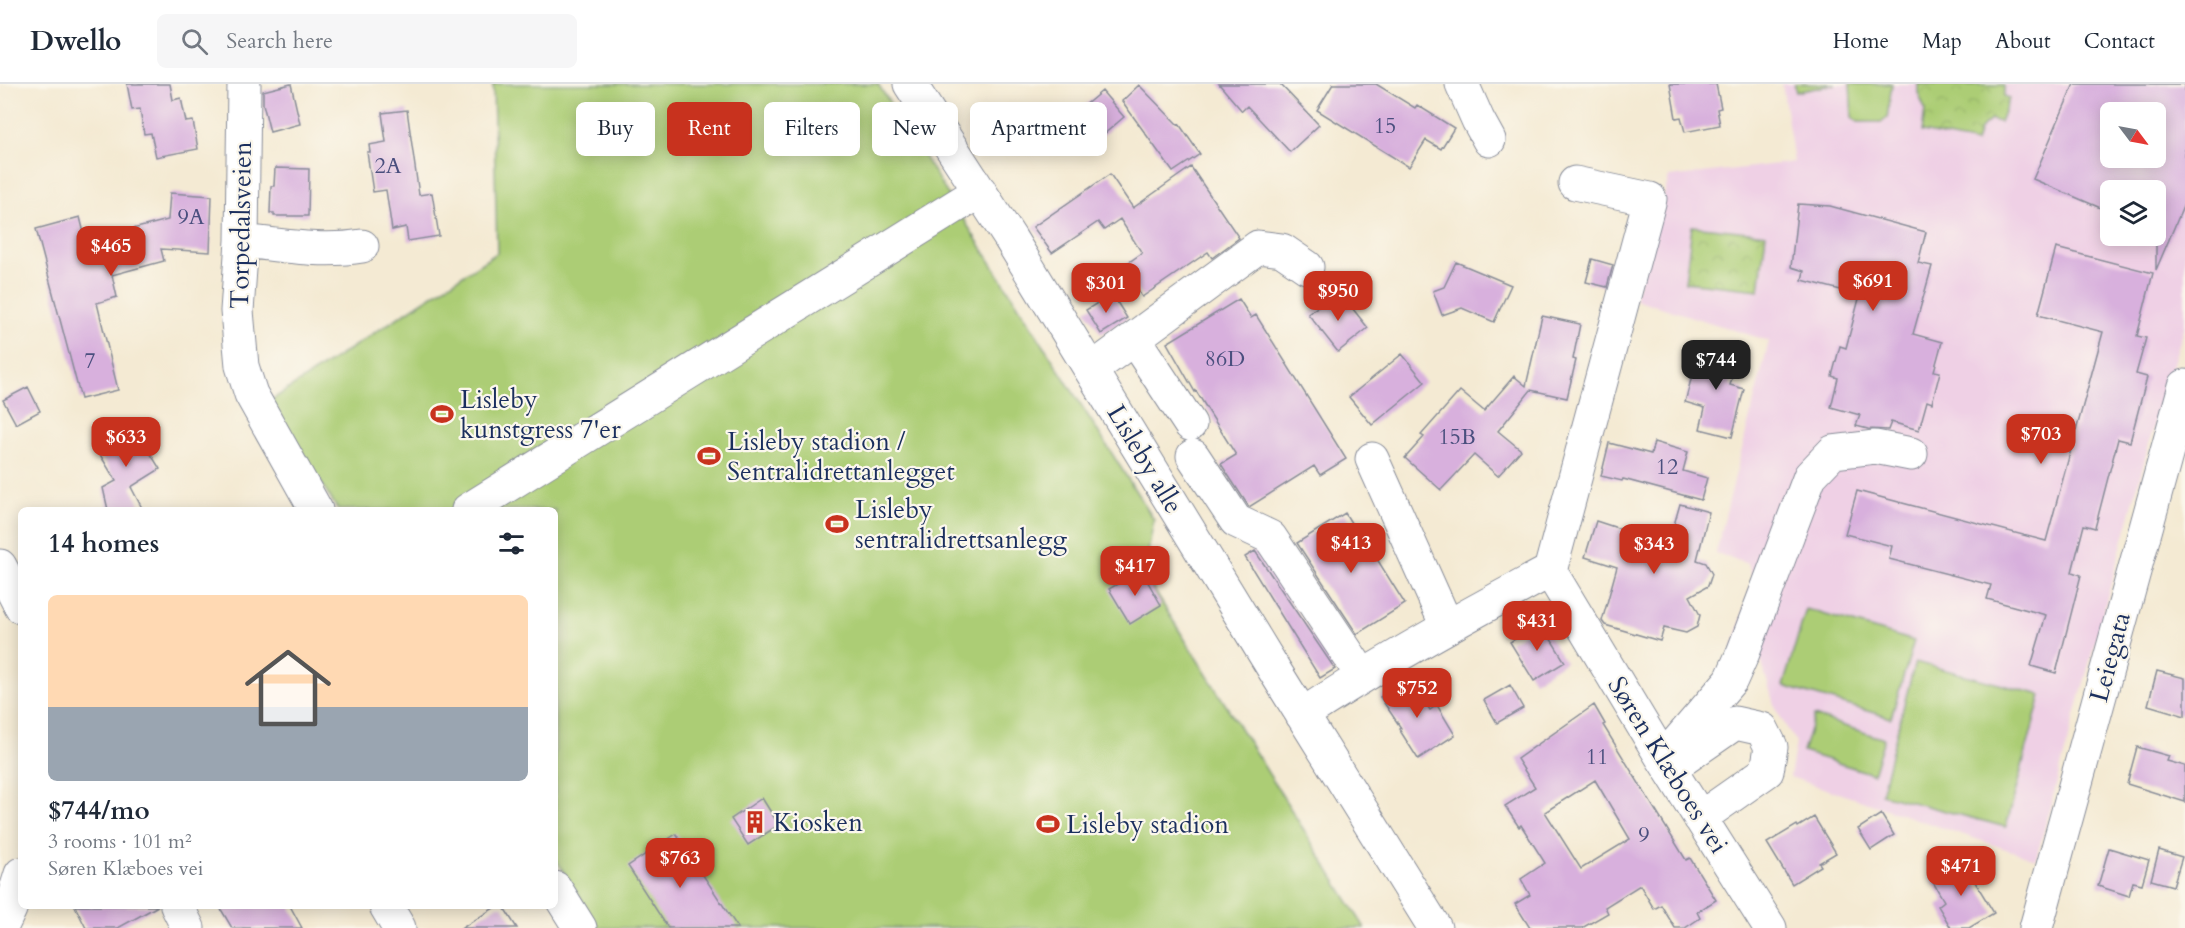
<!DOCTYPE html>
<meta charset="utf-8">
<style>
body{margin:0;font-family:Cardo,serif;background:#f6f6f7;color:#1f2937;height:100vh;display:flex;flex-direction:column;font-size:22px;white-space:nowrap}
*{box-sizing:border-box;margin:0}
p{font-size:20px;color:#747a83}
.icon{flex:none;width:33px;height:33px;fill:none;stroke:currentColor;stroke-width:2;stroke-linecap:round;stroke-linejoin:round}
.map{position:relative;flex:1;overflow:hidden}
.sheet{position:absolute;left:18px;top:423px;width:540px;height:402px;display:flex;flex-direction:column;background:#fff;border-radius:9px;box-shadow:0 3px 15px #0003}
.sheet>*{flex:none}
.top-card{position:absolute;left:576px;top:18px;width:570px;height:54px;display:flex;gap:12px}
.needle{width:39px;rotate:122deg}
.controls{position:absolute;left:2100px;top:18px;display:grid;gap:12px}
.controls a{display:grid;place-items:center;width:66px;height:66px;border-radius:9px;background:#fff;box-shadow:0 3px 15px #0003;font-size:30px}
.price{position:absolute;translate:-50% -51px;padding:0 14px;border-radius:12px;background:#c8321e;color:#fff;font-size:20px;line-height:39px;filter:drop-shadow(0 2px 3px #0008)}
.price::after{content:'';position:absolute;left:50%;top:36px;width:18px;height:14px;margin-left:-9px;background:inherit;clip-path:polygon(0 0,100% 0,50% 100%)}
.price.selected{background:#222;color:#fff}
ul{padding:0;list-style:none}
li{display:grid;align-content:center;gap:12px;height:318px;padding:0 30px}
li span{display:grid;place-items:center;height:186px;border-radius:9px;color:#555}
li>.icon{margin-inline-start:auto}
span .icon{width:108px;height:108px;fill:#fffc;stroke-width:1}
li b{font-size:26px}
h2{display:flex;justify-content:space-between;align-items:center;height:72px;padding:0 30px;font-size:26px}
.chip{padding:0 21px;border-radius:9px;background:#fff;box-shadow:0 3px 15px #0003;font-size:21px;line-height:54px}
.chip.selected{background:#c8321e;color:#fff}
header{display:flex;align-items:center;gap:36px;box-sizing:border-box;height:84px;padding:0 30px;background:#fff;border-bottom:2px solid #e0e1e3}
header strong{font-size:28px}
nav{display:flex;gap:33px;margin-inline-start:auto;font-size:21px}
.search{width:420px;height:54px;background:#f6f6f7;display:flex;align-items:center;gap:15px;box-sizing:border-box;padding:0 21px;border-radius:9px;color:#747a83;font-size:22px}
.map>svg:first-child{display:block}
</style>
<header>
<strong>Dwello</strong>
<div class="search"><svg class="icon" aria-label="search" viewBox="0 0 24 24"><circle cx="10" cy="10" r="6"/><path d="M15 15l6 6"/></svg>Search here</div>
<nav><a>Home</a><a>Map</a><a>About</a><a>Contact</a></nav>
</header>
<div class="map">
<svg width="2185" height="844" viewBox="0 0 2185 844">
<defs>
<pattern id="park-crowns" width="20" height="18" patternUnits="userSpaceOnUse" patternTransform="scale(1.5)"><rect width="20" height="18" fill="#accd75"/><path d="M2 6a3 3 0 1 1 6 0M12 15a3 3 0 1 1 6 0" fill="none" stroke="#93b068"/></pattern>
</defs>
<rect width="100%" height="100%" fill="#fbf7ec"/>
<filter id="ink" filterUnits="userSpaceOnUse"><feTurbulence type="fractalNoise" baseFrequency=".0167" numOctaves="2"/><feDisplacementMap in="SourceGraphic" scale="12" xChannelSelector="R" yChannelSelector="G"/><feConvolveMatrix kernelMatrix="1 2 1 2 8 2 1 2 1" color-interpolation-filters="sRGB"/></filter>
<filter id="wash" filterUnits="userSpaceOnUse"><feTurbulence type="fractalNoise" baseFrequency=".008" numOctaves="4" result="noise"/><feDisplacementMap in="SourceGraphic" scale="24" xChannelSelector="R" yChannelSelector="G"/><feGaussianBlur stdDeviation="1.35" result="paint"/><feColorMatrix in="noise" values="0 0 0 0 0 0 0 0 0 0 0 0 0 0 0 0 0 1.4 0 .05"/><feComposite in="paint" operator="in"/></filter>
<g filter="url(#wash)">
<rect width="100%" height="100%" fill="#f4ead3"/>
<path fill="#efd0e5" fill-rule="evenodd" d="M1782,0h403v241l-29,93 -120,441 -246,-82 6,-34 -21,-35 -14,-48h-32l24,-80 -5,-16 -32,-11 53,-212 -134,-42 34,-122 125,-15zM2110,28h46v46h-46zM2110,106h46v46h-46z"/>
<path fill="url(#park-crowns)" stroke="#647e6a" stroke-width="1.5" d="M1918,0l86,1v12l5,2 -9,23 -9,-2 -11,9 -4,14 -54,-11 3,-23 -7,-16z
M1692,142l74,8 -7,56 -74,-8z"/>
<path fill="#accd75" stroke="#647e6a" stroke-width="1.5" d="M493,0h385l276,436 -10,54 221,354h-766l-44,-70v-348h-217l-68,-109 227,-148z
M1794,0h42l-40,8z
M1850,0h42l-5,34 -5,4h-24l-6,-5z
M1806,525l108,32 -23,77 -108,-32z
M1915,578l126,33 -35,132 -125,-33z
M1814,632l70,23 -11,35 -70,-22z"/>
<g id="blocks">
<path fill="#d8b0dd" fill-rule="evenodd" d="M127,0h43l3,16 8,-2 5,24 7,-1 5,28 -42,8 -5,-24 -7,1 -4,-25 -8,1z
M291,0l9,40 -30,8 -7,-28v-13z
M1219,0h61l39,41 -29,27 -43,-46 -5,5z
M1333,0h43l39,24 2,-3 37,23 -13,21 -15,-9 -17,27 -92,-57z
M1670,0h46l5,24 -4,1 3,16 -35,7 -4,-15 -5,1z
M2074,0h111v118l-29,68v-80h-46v22l-77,-33zM2110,28h46v46h-46z
M1139,1l39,40 1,-1 21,30 -27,18 -51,-71z
M1102,7l22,26 -36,31 -22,-27z
M407,26l12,85 13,-2 7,43 -31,5 -2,-14 -14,3 -6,-40 -13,2 -6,-40h3l-1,-7 17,-3 -4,-29z
M1191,83l48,71 -27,20 -4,-6 -66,45 -20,-30 20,-14 -22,-34 -16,11 -6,-8 -46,31 -19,-26 77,-53 23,34z
M275,84l34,1 -1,47h-34v-3h-4l1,-27h3z
M170,109l42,3 -2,56 -49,-3 3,12 -52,14 5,22 -20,6 21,87 -37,9 -45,-170 44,-12 6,24 82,-21z
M1798,120l32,2 96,26 -8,31 14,3 -19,68 29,8 -8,29 6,1 -8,31 -5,-2 -8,29 -28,-8 -3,8 -20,-1 -12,-3 4,-11 -29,-8 7,-29 -6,-2 8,-30 6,2 14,-53 -58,-15 2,-9 -13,-4z
M2056,164l97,25 -16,63 9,2 -10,36 11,3 -17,65 -12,-3 -23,89 -11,-3 -12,47 9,3 -25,98 -25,-7 15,-51 -59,-16 4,-14 -102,-26 3,-13 -47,-12 12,-43 189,50 57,-209 -65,-17z
M1592,175l21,6 -6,22 -21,-5z
M1456,178l55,23 -17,37 -32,-14 -20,7 -9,-24 11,-4z
M1336,209l2,3 3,-2 27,34 -30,24 -30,-38z
M1112,210l15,24 -26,16 -15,-24z
M1239,215l12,19 5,-3 90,144 -26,16 -6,-9 -65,41 -28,-43 15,-9 -40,-64 -1,1 -28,-49z
M1542,232l38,8 -7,35 3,1 -9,38 -36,-8 -33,41 23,19 -23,26 -24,-21 -33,35 -36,-32 19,-21 -3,-2 39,-44 24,20 30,-35 12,10z
M1700,262l38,10 -8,29 14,4 -12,48 -32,-8 5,-21 -20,-6z
M1402,270l23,28 -53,43 -23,-28z
M28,303l12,24 -24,13 -13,-24z
M133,341l27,44 -29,18 12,23h-35l-5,-22 13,-7 -20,-33z
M1654,358l34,10 -5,19 24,7 -6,22 -78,-21 -1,2 -21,-5 8,-33 42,11z
M1680,420l29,8 -12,48 9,3 6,11 -4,12 -18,10 10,19 -3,12 -11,6 -22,-5 -4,13 -55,-16 -3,-4 15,-54 -32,-10 11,-36 52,17 2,-5 20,6z
M1345,429l19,31 3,-1 38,61 -48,30 -60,-91z
M1255,467l80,118 -15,9 -75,-121z
M1141,486l20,35 -31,19 -21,-35z
M1541,539l24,39 -31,19 -24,-39z
M2157,587l28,7v38l-37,-11z
M1408,594l22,32 7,-5 18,30 -37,24 -19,-30 2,-1 -21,-31z
M1510,601l13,23 -26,15 -13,-23z
M1594,621l11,19 -2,1 83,135 4,-2 26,42 -19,12 3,6 -15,10h-10l-14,-23 -7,4 -14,-24 -35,22 3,6 -26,15h-52l-15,-24 15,-9 -9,-16 24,-16 -24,-38 -2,2 -14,-21 30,-19 -18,-28zM1595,696l35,59 -49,30 -36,-57z
M2137,663l32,9 -2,5 18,5v36l-58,-18z
M762,714l17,27 -31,20 -17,-26z
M1881,730l13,21 -23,15 -13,-21z
M1814,733l22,36 -17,10 2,3 -29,18 -25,-41 30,-18 1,2z
M676,750l62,94h-70l-40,-62z
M2109,764l40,12 -7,24 -9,-2 -4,14 -31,-10z
M2159,766l23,7 -9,29 -22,-6z
M1961,775l33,54 -25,15h-18l-13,-22 6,-5 -14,-24z
M75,822h83l-40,22h-32z
M219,822h71l12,22h-70z
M497,822h6l14,22h-55z"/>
</g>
</g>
<g filter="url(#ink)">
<use href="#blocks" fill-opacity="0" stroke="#888c98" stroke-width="1.5"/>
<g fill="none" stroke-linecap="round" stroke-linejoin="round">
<g stroke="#888c98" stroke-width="35">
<path id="minor" d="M244,0l-2,157 -5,70 5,55 9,28 65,116
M910,0l100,154 268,438 157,252
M1462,0l16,36 11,20
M242,157c40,4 80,12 120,5
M1134,255l56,85
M1091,286l167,-123 24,3 25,17
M1193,372l43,65 34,16 92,138
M1372,375l75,167
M468,426l512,-319
M0,482l21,41
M1550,487l100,-372 -75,-16
M1302,631c80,-53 163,-99 248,-144l113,188 107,169
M1663,675l68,-79 12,-27 67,-177 23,-24 42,-5 36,7
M1670,684l65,-45 27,6 9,18 -4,24 -67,47
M555,804l25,40
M177,822l11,22
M386,822l13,22
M1,844l9,-19 11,-35
M2036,844l149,-542"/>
</g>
<use href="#minor" stroke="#fff" stroke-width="33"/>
</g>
</g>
<defs>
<g id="stadium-bare" transform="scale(1.8)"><path d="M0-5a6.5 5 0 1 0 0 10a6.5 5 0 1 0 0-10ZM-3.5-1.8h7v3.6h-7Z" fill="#c8321e" stroke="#fbf7ec" stroke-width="2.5" paint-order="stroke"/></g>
<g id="building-bare" transform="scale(1.8)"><path d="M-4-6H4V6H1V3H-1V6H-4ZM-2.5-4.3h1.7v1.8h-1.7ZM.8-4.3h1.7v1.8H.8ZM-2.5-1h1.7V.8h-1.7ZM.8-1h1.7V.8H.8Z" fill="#c8321e" stroke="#fbf7ec" stroke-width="2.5" paint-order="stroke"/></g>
</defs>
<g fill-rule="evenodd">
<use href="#stadium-bare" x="442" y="330"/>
<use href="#stadium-bare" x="709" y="372"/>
<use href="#stadium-bare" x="837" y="440"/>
<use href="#building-bare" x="755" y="738"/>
<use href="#stadium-bare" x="1048" y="740"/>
</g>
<g text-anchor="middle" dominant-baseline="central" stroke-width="4.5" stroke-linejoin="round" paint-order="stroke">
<g font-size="22" fill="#4a4f7e">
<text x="1385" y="42">15</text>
<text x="388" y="82">2A</text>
<text x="191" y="133">9A</text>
<text x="1225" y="275">86D</text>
<text x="90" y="277">7</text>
<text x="1457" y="353">15B</text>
<text x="1667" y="383">12</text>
<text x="1597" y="673">11</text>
<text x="1644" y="751">9</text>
</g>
<g font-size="26" fill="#1b2f5e" stroke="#fbf7ec">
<text transform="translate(241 141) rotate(-89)">Torpedalsveien</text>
<text transform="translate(1145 375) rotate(59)">Lisleby alle</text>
<text transform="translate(2110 573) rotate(-75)">Leiegata</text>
<text transform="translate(1668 681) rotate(58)">Søren Klæboes vei</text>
</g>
<g font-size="26" fill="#1b2f5e" stroke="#fbf7ec" text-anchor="start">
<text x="460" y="315">Lisleby<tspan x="460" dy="30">kunstgress 7'er</tspan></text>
<text x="727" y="357">Lisleby stadion /<tspan x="727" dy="30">Sentralidrettanlegget</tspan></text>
<text x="855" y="425">Lisleby<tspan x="855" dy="30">sentralidrettsanlegg</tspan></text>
<text x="773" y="738">Kiosken</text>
<text x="1066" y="740">Lisleby stadion</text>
</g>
</g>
</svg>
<div class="controls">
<a><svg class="needle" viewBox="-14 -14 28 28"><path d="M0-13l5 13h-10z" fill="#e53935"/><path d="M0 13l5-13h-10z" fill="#747a83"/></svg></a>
<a><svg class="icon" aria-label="layers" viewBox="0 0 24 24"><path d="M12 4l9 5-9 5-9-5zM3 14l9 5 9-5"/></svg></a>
</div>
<b class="price" style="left:111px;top:193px">$465</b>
<b class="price" style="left:1873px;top:228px">$691</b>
<b class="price" style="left:1106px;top:230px">$301</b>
<b class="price" style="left:1338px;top:238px">$950</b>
<b class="price selected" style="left:1716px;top:307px">$744</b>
<b class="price" style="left:2041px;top:381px">$703</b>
<b class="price" style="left:126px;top:384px">$633</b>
<b class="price" style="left:1351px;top:490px">$413</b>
<b class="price" style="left:1654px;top:491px">$343</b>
<b class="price" style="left:1135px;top:513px">$417</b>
<b class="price" style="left:1537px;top:568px">$431</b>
<b class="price" style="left:1417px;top:635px">$752</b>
<b class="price" style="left:680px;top:805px">$763</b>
<b class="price" style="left:1961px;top:813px">$471</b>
<div class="top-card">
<a class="chip">Buy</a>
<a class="chip selected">Rent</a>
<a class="chip">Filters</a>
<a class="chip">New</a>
<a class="chip">Apartment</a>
</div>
<section class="sheet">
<h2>14 homes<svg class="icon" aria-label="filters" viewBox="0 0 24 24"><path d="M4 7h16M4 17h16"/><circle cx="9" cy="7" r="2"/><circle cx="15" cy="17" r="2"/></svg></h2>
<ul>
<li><span style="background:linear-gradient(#ffd9b3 60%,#9aa5b1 0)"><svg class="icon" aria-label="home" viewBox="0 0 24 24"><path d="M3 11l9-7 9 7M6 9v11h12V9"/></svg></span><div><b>$744/mo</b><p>3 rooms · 101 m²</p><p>Søren Klæboes vei</p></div></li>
</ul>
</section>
</div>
